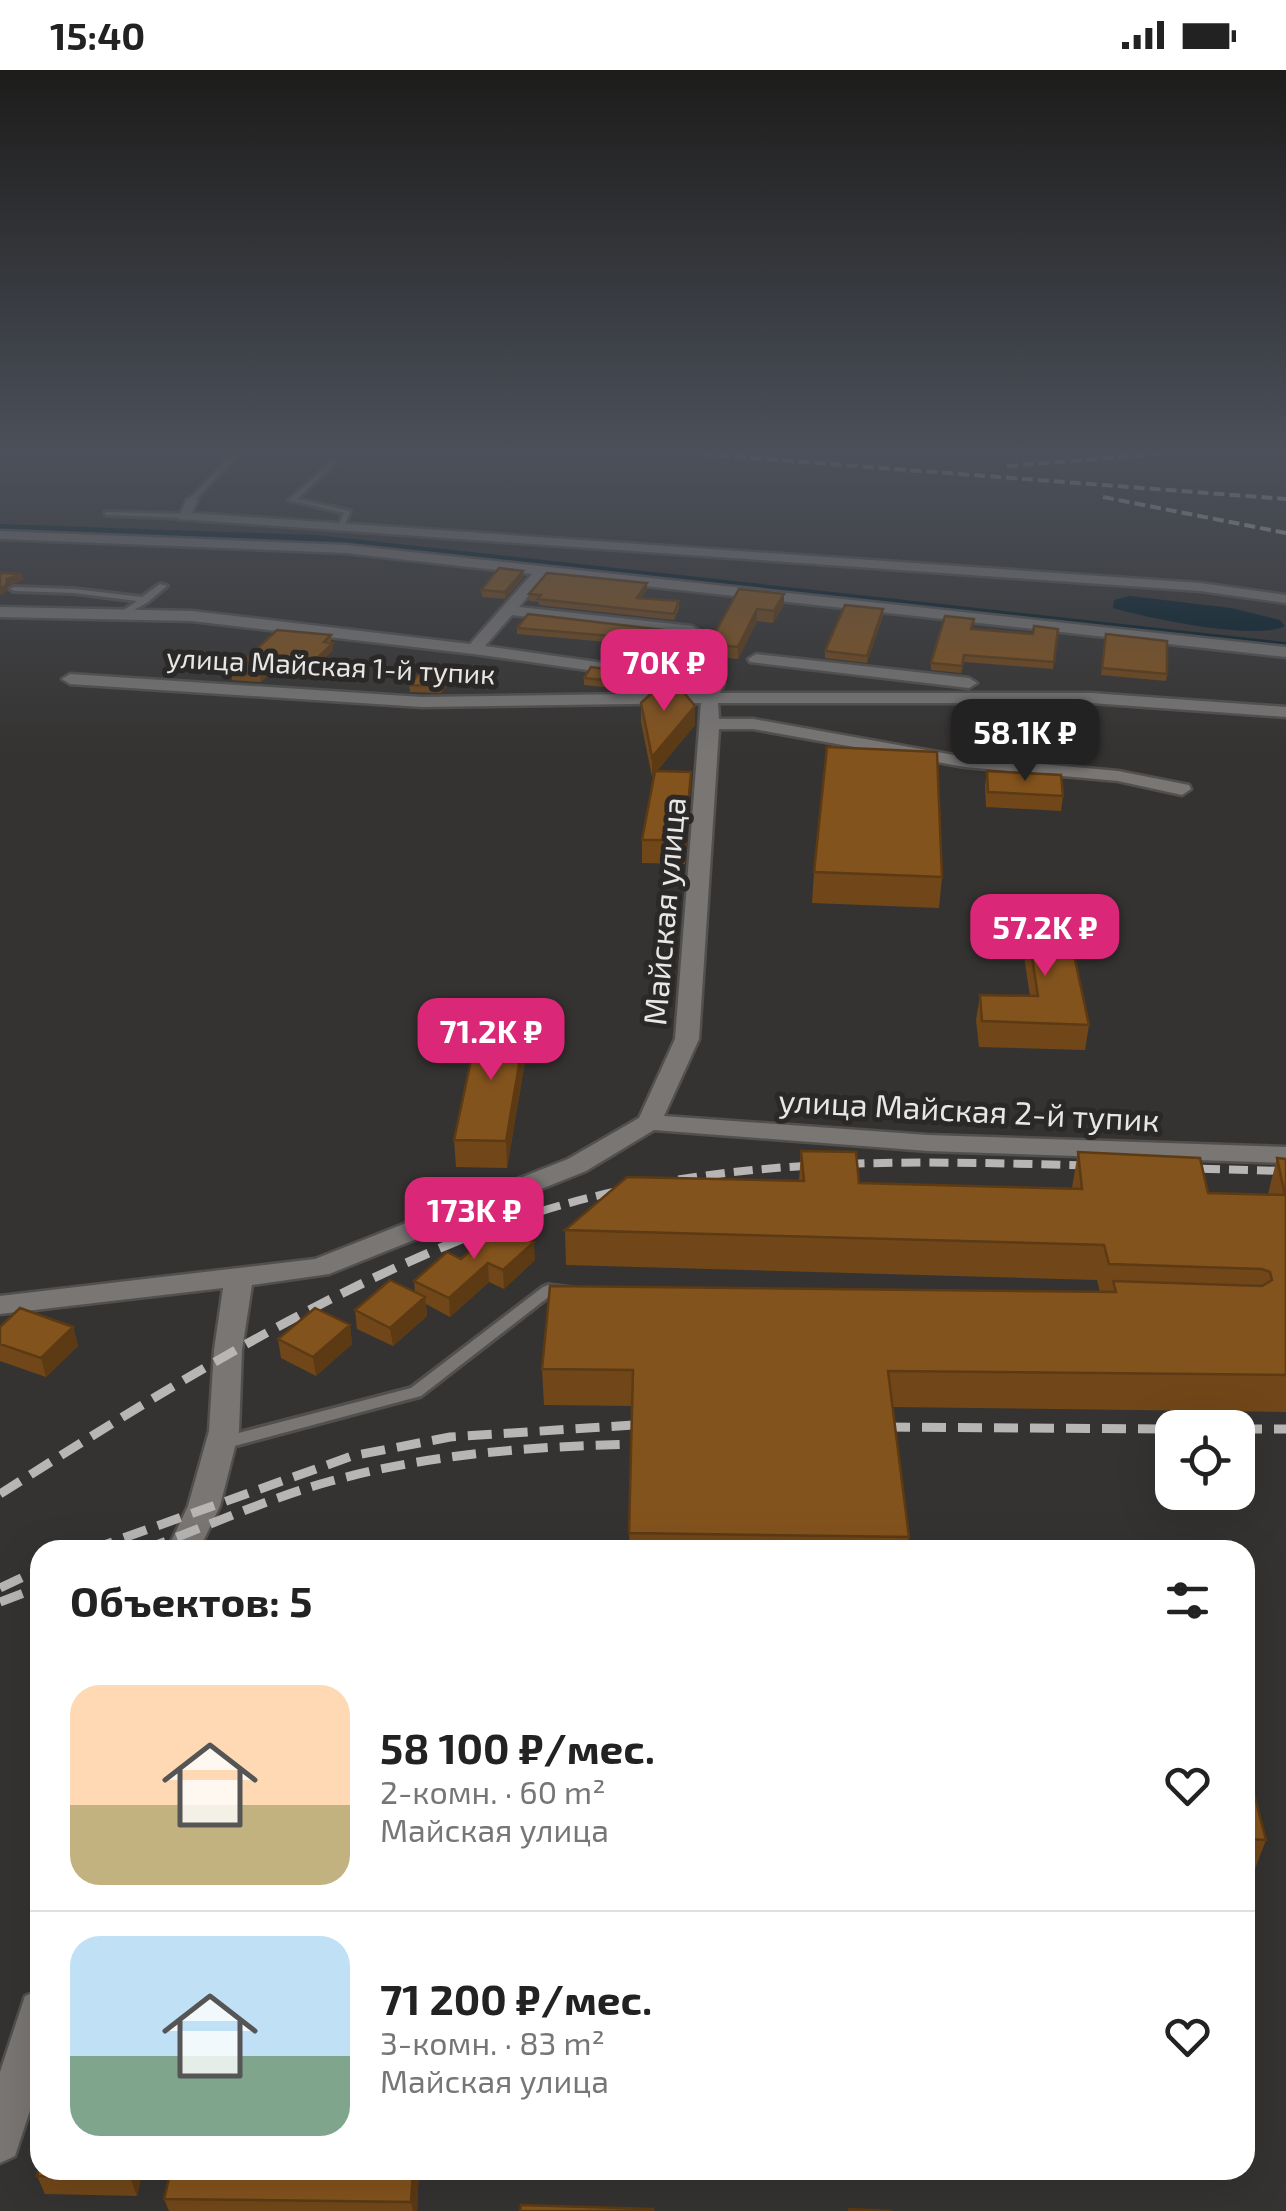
<!DOCTYPE html>
<html lang="ru">
<meta charset="utf-8">
<style>
body{margin:0;font-family:"Exo 2",sans-serif;background:#f6f6f6;color:#222;height:100vh;display:flex;flex-direction:column;font-size:38px;white-space:nowrap}
*{box-sizing:border-box;margin:0}
p{font-size:32px;color:#767676}
.icon{flex:none;width:55px;height:55px;fill:none;stroke:currentColor;stroke-width:2;stroke-linecap:round;stroke-linejoin:round}
.map{position:relative;flex:1;overflow:hidden}
.side{position:absolute;left:30px;top:1470px;width:1225px;height:640px;display:flex;flex-direction:column;background:#fff;border-radius:30px;box-shadow:0 10px 40px #0002}
.side>*{flex:none}
.buttons{position:absolute;left:1155px;top:1340px;display:grid;gap:20px}
.buttons a{display:grid;place-items:center;width:100px;height:100px;border-radius:20px;background:#fff;box-shadow:0 10px 40px #0002;font-size:50px}
.price{position:absolute;translate:-50% -85px;padding:0 22px;border-radius:20px;background:#db2777;color:#fff;font-size:32px;line-height:65px;filter:drop-shadow(0 2px 5px #0008)}
.price::after{content:'';position:absolute;left:50%;top:60px;width:30px;height:22px;margin-left:-15px;background:inherit;clip-path:polygon(0 0,100% 0,50% 100%)}
.price.active{background:#222;color:#fff}
ul{padding:0;list-style:none}
li{display:flex;align-items:center;gap:30px;height:250px;padding:0 40px}
li+li{border-top:2px solid #e0e0e0}
li span{display:grid;place-items:center;flex:none;width:280px;height:200px;border-radius:30px;color:#555}
li>.icon{margin-inline-start:auto}
span .icon{width:120px;height:120px;fill:#fffc;stroke-width:1}
li b{font-size:42px}
h2{display:flex;justify-content:space-between;align-items:center;height:120px;padding:0 40px;font-size:42px}
.status{display:flex;justify-content:space-between;align-items:center;height:70px;padding:0 50px;background:#fff;direction:ltr}
.status svg{height:28px;fill:currentColor}
.map>svg:first-child{display:block}
</style>
<div class="status"><b>15:40</b><svg viewBox="0 0 49 12"><path d="M0 12V9h3v3zM5 12V6h3v6zM10 12V3h3v9zM15 12V0h3v12zM26 1h20v11H26zM47 4h2v5h-2z"/></svg></div>
<div class="map">
<svg width="1286" height="2141" viewBox="0 0 1286 2141">
<rect width="100%" height="100%" fill="#353331"/>
<path fill="#041e29" d="M1130,526l101,12 49,12 5,6c-29,15 -139,-8 -172,-18l1,-8z"/>
<g fill="none" stroke-linecap="round" stroke-linejoin="round">
<path fill="#041e29" fill-rule="evenodd" d="M0,454l317,11 969,107v10l-969,-107 -317,-13z"/>
<g stroke="#52504e" stroke-width="6">
<path id="lane" d="M233,383h7l-46,48h-4v-2z
M332,391l5,1 -40,37 53,12 -6,16 -3,2 -3,-2 6,-14 -55,-13z
M105,442l78,2 3,2 -3,2 -76,-3 -2,-1z
M160,514l7,2 -19,16 -21,12 -4,-2 1,-2 13,-9 -63,-8 -60,-2 -4,-2 4,-2 60,2 68,8z
M548,1215l24,3 2,3 -2,3 -21,1 -130,101 -198,53 -5,-2 -3,-4 3,-4 5,-2 188,-49 132,-101z"/>
</g>
<g stroke="#52504e" stroke-width="5">
<path id="street" d="M192,426l6,4 -6,13 1008,70 86,12v8l-86,-12 -1022,-72 8,-19z
M0,461l346,14 940,102v10l-740,-82 -27,32 173,19 8,5 -8,5 -180,-21 -27,31 231,33 8,5 -4,9h371l195,14v10l-195,-14h-373l1,16h34l212,38 153,14 71,14 2,4 -9,6 -64,-14 -153,-14 -212,-38h-34l-20,310 -35,77 264,19 358,12v16l-358,-12 -274,-21 -68,41 -257,103 -77,11 -10,65 -3,81 -19,75 -21,44h-32l21,-44 21,-75 5,-81 9,-62 -223,26v-18l315,-37 253,-100 71,-41 36,-79 26,-336 -279,4 -352,-23 -8,-5 8,-5 352,23 281,-4 3,-6 -232,-33 -282,-33 -192,-4v-10l192,4 278,33 62,-70 -186,-21 -346,-14z
M756,584l213,24 8,5 -8,5 -219,-26 -2,-3z
M40,1920v90l-25,76 -15,7v-91l25,-76z"/>
</g>
<use href="#lane" fill="#797674" fill-rule="evenodd"/>
<use href="#street" fill="#797674" fill-rule="evenodd"/>
<path stroke="#b7b6b5" stroke-width="4" stroke-dasharray="11 5" stroke-linecap="butt" d="M687,383l599,46
M1007,396l164,-13
M1103,427l183,36"/>
<path stroke="#b7b6b5" stroke-width="8" stroke-dasharray="19 9" stroke-linecap="butt" d="M1173,1098l113,3
M489,1159c202,-76 402,-69 614,-63"/>
<path stroke="#b7b6b5" stroke-width="9" stroke-dasharray="24 12" stroke-linecap="butt" d="M886,1357l286,2
M1238,1359h48
M0,1424c159,-101 318,-201 495,-268
M90,1480l262,-94 98,-19 183,-12
M143,1480c63,-23 123,-51 188,-69 106,-29 217,-36 327,-37
M0,1518l40,-19
M0,1532l40,-15"/>
</g>
<path fill="#714719" d="M523,508l-18,21 -23,-2 -1,-7z
M739,519l45,5v11l-11,18 -16,-2 -19,38 -29,-3v-12z
M647,520l-6,8 38,3v7l-5,12 -135,-15v-3l-10,-1v-7z
M883,546l-16,47 -42,-5v-7z
M517,558l147,2v6l-3,5 -17,-1 -15,23 -28,-4v-7l7,-10 -91,-8z
M972,559l61,5 25,-5 -5,40 -89,-7 -3,11 -30,-3v-7z
M1106,564l61,40 -1,7 -65,-6z
M331,565v8l2,7 -27,27 -36,-3 -9,8 -29,-2 -1,-7z
M456,605l-15,18 -31,-1 -1,-7z
M584,608h35l-6,10 -29,-3z
M641,633l54,22 -38,46 34,1 -6,92 -43,-1v-23l12,-65 -2,2 -11,-55z
M987,701l76,25 -2,15 -75,-4 -1,-21z
M814,802l128,5 -3,31 -127,-5z
M1025,842l64,113 -4,25 -106,-3 -3,-27 4,-25 50,1 -9,-60z
M526,954l1,26 -20,118 -51,-1 -2,-27z
M801,1081l58,32 213,5 6,-36 130,41 60,1 9,-36 9,1v253l-394,-5 17,130 -1,13h-279l3,-144 -88,-1 -2,-36 558,-77 -3,-12 -531,-15 -1,-35 234,-49z
M461,1189l74,1 -31,29 -15,-7 -39,35 -24,-13 1,12 -34,30 -36,-17 -2,-19 60,-18 -1,-11z
M350,1255l2,19 -36,32 -35,-18 -3,-19z
M0,1257h73l5,19 -32,31 -46,-16z
M1245,1689l21,81 -14,37h-7z
M143,2100l-6,26 -92,-2 -8,-18z
M419,2100l-2,41h-248l-5,-12z"/>
<path fill="#5c3a14" d="M523,501v7l-18,21v-7z
M22,504l2,6 -16,6 -1,5 -7,5v-7l7,-10z
M647,513v7l-10,14v-6z
M784,524v11l-11,18 1,-12z
M757,539v12l-19,38v-12z
M883,539v7l-16,47v-7z
M644,563v7l-15,23v-7z
M333,573v7l-27,27 -1,-7z
M269,597l1,7 -9,8 -1,-7z
M455,598l1,7 -15,18 -1,-7z
M619,601v7l-6,10v-7z
M695,636v19l-43,52v-20z
M691,702l-1,22 -5,70v-24z
M526,954l1,26 -20,118 -1,-27z
M534,1172l1,18 -31,29 -1,-19z
M488,1193l1,19 -39,35 -1,-19z
M425,1227l2,19 -34,30 -3,-18z
M350,1255l2,19 -36,32 -3,-19z
M73,1257l5,19 -32,31 -5,-19z
M132,2100h11l-6,26 -7,-18z
M413,2100h6l-2,41h-4l-2,-9z"/>
<path fill="#83531d" stroke="#5c3a14" stroke-width="2.5" d="M499,498l24,3 -18,21 -24,-2z
M0,503l22,1 -15,5 -1,6 -6,4z
M547,503l100,10 -10,15 42,3 -5,13 -136,-15 3,-4 -12,-1z
M739,519l45,5 -10,17 -17,-2 -19,38 -29,-3z
M845,535l38,4 -16,47 -42,-5z
M528,544l136,16 -3,5 -17,-2 -15,23 -28,-4 11,-16 -95,-8z
M945,546l29,3 -3,10 62,5 1,-8 24,3 -4,33 -90,-7 -2,11 -31,-3z
M277,560l54,5 -7,7 9,1 -28,27 -36,-3 -9,8 -29,-2z
M1106,564l61,7v33l-65,-6z
M427,595l28,3 -15,18 -31,-1z
M591,597l28,4 -6,10 -29,-3z
M657,618h23l15,18 -43,51 -11,-54z
M827,677l110,5 5,125 -128,-5z
M655,701l36,1 -6,68h-43z
M987,701l74,4 2,21 -75,-4z
M1025,842l40,1 24,112 -107,-4 -2,-26 58,1z
M479,953l47,1 -20,117 -52,-1z
M801,1081l55,1 3,31 223,6 -4,-37 122,6 8,35 77,2 -8,-37 9,1v216l-398,-4 21,166 -280,-4 4,-163 -91,-1 8,-83 566,6 -3,-11 149,5 10,-6 -2,-8 -8,-3 -153,-5 -5,-19 -539,-15 62,-53 177,4z
M499,1156l35,16 -31,28 -15,-7 -39,35 -35,-17 33,-29 14,7z
M390,1210l35,17 -35,31 -35,-18z
M20,1238l53,19 -32,31 -41,-14v-17z
M315,1238l35,17 -37,32 -35,-18z
M1245,1689l21,81 -21,-1z
M40,2096v4h92l-2,8 -93,-2z
M171,2100h242l-2,32 -247,-3z
M521,2135l132,4v2h-133z
M849,2139l43,2h-43z"/>
<linearGradient id="sky" x2="0" y2="1"><stop stop-color="#1d1c1b"/><stop offset="0.56" stop-color="#4b505a"/><stop offset="1" stop-color="#4b505a" stop-opacity="0"/></linearGradient>
<rect width="1286" height="683" fill="url(#sky)"/>
<g text-anchor="middle" dominant-baseline="central" stroke-width="10" stroke-linejoin="round" paint-order="stroke">
<g font-size="28" fill="#e8e7e6" stroke="#2b2927">
<text transform="translate(331 595) rotate(3)">улица Майская 1-й тупик</text>
</g>
<g font-size="32" fill="#e8e7e6" stroke="#2b2927">
<text transform="translate(663 841) rotate(-85)">Майская улица</text>
<text transform="translate(969 1039) rotate(3)">улица Майская 2-й тупик</text>
</g>
</g>
</svg>
<div class="buttons">
<a><svg class="icon" aria-label="locate" viewBox="0 0 24 24"><circle cx="12" cy="12" r="6"/><path d="M12 2v4M12 18v4M2 12h4M18 12h4"/></svg></a>
</div>
<b class="price" style="left:664px;top:644px">70K ₽</b>
<b class="price active" style="left:1025px;top:714px">58.1K ₽</b>
<b class="price" style="left:1045px;top:909px">57.2K ₽</b>
<b class="price" style="left:491px;top:1013px">71.2K ₽</b>
<b class="price" style="left:474px;top:1192px">173K ₽</b>
<section class="side">
<h2>Объектов: 5<svg class="icon" aria-label="filters" viewBox="0 0 24 24"><path d="M4 7h16M4 17h16"/><circle cx="9" cy="7" r="2"/><circle cx="15" cy="17" r="2"/></svg></h2>
<ul>
<li><span style="background:linear-gradient(#ffd9b3 60%,#c2b280 0)"><svg class="icon" aria-label="home" viewBox="0 0 24 24"><path d="M3 11l9-7 9 7M6 9v11h12V9"/></svg></span><div><b>58 100 ₽/мес.</b><p>2-комн. · 60 m²</p><p>Майская улица</p></div><svg class="icon" aria-label="heart" viewBox="0 0 24 24"><path d="M12 20l-8-8c-3-5 5-10 8-4 3-6 11-1 8 4z"/></svg></li>
<li><span style="background:linear-gradient(#bfe0f5 60%,#7fa58c 0)"><svg class="icon" aria-label="home" viewBox="0 0 24 24"><path d="M3 11l9-7 9 7M6 9v11h12V9"/></svg></span><div><b>71 200 ₽/мес.</b><p>3-комн. · 83 m²</p><p>Майская улица</p></div><svg class="icon" aria-label="heart" viewBox="0 0 24 24"><path d="M12 20l-8-8c-3-5 5-10 8-4 3-6 11-1 8 4z"/></svg></li>
</ul>
</section>
</div>
